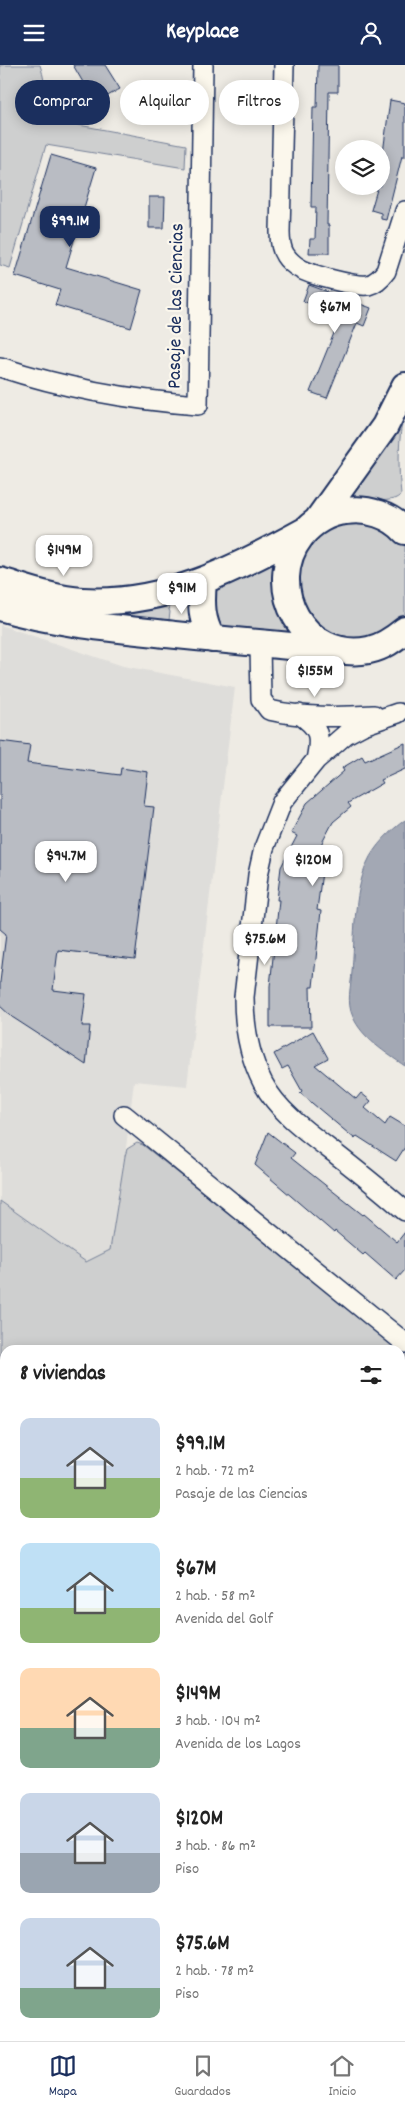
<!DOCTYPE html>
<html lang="es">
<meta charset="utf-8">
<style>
body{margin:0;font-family:Dekko,sans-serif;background:#f2f2f2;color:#222;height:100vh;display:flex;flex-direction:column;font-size:19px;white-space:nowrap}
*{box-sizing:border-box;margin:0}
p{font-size:16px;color:#767676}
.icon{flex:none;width:28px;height:28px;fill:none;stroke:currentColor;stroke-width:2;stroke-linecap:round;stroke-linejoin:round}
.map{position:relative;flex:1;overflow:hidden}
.panel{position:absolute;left:0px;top:1280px;width:405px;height:696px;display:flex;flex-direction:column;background:#fff;border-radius:15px 15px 0 0;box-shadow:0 2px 12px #0003}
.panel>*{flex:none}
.top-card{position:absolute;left:15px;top:15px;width:375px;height:45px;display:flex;gap:10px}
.buttons{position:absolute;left:335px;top:75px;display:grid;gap:10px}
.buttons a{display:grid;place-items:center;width:55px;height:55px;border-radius:50%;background:#fff;box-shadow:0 2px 12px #0003;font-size:25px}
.price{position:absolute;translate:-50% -42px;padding:0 11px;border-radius:10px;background:#fff;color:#222;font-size:16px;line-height:32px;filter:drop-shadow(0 1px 2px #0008)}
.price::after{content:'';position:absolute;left:50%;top:30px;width:15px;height:11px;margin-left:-8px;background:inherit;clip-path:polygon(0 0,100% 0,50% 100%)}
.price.active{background:#1b2f5e;color:#fff}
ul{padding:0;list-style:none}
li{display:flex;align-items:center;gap:15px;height:125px;padding:0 20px}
li span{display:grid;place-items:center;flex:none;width:140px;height:100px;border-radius:10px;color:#555}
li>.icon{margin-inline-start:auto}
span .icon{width:60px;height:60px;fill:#fffc;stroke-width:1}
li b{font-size:21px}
h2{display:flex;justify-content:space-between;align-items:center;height:60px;padding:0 20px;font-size:21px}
.chip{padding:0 18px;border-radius:22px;background:#fff;box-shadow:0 2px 12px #0003;font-size:18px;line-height:45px}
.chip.active{background:#1b2f5e;color:#fff}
header{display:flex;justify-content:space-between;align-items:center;height:65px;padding:0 20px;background:#1b2f5e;color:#fff;font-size:22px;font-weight:800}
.tabs{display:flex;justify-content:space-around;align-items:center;height:70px;border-top:1px solid #e0e0e0;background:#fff;font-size:14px;color:#767676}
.tabs a{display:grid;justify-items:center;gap:2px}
.tabs .active{color:#1b2f5e}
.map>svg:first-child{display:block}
</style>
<header><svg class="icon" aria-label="menu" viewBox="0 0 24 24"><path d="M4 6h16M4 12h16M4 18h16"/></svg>Keyplace<svg class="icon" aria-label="person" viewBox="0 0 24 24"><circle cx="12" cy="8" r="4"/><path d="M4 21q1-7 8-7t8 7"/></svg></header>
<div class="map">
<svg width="405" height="1976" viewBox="0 0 405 1976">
<rect width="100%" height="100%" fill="#eeebe4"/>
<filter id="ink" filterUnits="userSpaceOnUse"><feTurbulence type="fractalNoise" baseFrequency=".02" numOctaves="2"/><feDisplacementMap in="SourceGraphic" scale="10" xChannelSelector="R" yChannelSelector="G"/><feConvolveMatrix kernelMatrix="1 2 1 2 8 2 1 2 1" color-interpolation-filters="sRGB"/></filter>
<g filter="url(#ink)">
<path fill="#deddda" d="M0,560l123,41 112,21 -48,399 -53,-5 -9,75 -15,94 -24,12 -86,-61z"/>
<path fill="#cecfcf" stroke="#747f96" d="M0,0h40c8,23 3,47 28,58l118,22 -1,23 -139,-23 -36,123 -10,-3z
M404,347c-6,28 -6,54 -3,82 -7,11 -36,5 -49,4l-2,-2z
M363,454l39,22 3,4v72l-5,7 -41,18 -42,-13 -22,-39 9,-43 26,-22z
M275,491l23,78 -79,-7 -10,-21 4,-18z
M167,540l3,7 -1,8 -7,4 -55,-7 -6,-9z
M137,1078l6,2 257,205h-395v686h395v-686l5,4v687h-405v-840l86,61 24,-12 15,-94 2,-7z"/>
<path fill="#a3a8b4" stroke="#6d7892" d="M405,755v246c-19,-13 -43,-28 -52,-49 -7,-15 -2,-30 -1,-45 3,-36 1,-76 15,-109 7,-17 24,-33 38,-43z"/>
<path fill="#b9bcc3" stroke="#1b2f5e" d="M73,0h32l15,24 -25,14z
M318,0h20v27h-9l-2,133h2v28h-20l1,-14h5l1,-32h-5l2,-100h4z
M390,35l15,3v53h-3l-16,64 -5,-1v-6l-10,-3 7,-24h3v-14l5,-18 -3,-1z
M51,90l45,13 -30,99 76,23 -11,38 -76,-23 5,-15 -45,-14z
M149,132h16l-1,31h-15z
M309,220l62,23 -7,18 -7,-3 -30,75 -17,-6 31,-76 -38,-15z
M0,676l30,4 -3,18 93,12 1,-7 27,4 -4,34 10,1 -19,152 -77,-9 -5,40 33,4 -4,32h8l-4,39 -74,-48 -12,-11v-24l6,-48 -6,-5z
M405,678v26l-24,11 2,3 -35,20 3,4 -18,15 -26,49 15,1 -5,38 4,1 -8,76h-3l1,40h-41v-41l9,-86h-2l4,-33 16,-31 -6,-3 16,-30 37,-32 -2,-3 20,-12 3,5z
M313,966l15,27 -13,7 41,34 5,-6 10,8 -6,7 20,17 5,-8 15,9v21l-9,14 -39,-25 -2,3 -55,-46 2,-2 -14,-25 -6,3 -8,-15z
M268,1067l27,21 -4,5 72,57 1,-1 33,28 8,-10v38l-9,10 -31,-27 -2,2 -28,-24 -1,2 -79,-68z"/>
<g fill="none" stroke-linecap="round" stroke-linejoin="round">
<g stroke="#1b2f5e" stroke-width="22">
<path id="street" d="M284,0l-4,167c0,8 1,17 5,23 3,5 10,11 14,13 11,7 57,19 69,17 8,-2 13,-7 18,-14l19,-60
M0,302c64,21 131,33 198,38l5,-340
M260,580l1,54 8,11c34,8 71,7 105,5
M398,648l-35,12 -17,9 -30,26 -34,42 -18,46 -6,27 -14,122c0,30 5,59 19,86 16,30 47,51 74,72 23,18 46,36 68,56
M299,649c21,14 22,22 17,46
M124,1050l281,228"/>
</g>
<g stroke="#1b2f5e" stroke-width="30">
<path id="secondary" d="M317,456l68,-95 20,-40
M405,466c-15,-16 -37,-23 -59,-20 -17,1 -34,11 -45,25 -39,50 3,127 68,114 14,-3 25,-11 36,-20
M0,516c27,8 54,18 82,20 81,5 154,-32 223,-70
M203,517c-2,21 -2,38 9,57
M0,542c54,16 111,21 166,27 59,6 117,12 176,16"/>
</g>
<use href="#street" stroke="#fbf7ec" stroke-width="19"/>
<use href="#secondary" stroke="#fbf7ec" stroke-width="26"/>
</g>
</g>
<g text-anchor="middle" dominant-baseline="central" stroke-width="4.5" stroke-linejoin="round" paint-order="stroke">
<g font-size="20" fill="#1b2f5e" stroke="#fbf7ec">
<text transform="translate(177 241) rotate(-89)">Pasaje de las Ciencias</text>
</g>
</g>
</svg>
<div class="buttons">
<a><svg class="icon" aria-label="layers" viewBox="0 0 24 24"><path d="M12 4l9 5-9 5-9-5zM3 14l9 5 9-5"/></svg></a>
</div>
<b class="price active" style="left:70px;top:183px">$99.1M</b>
<b class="price" style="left:335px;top:269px">$67M</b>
<b class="price" style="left:64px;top:512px">$149M</b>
<b class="price" style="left:182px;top:550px">$91M</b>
<b class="price" style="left:315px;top:633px">$155M</b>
<b class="price" style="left:66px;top:818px">$94.7M</b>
<b class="price" style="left:313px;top:822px">$120M</b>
<b class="price" style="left:265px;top:901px">$75.6M</b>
<div class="top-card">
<a class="chip active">Comprar</a>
<a class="chip">Alquilar</a>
<a class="chip">Filtros</a>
</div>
<section class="panel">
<h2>8 viviendas<svg class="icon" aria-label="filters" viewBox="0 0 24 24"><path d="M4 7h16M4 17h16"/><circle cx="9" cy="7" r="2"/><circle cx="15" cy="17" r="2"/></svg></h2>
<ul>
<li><span style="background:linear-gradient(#c9d6e8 60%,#8fb573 0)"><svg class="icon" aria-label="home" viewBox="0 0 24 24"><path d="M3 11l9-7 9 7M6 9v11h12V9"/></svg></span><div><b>$99.1M</b><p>2 hab. · 72 m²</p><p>Pasaje de las Ciencias</p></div></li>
<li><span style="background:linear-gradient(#bfe0f5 65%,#8fb573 0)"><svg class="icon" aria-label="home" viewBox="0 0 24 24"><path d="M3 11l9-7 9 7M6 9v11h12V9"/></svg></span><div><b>$67M</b><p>2 hab. · 58 m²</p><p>Avenida del Golf</p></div></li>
<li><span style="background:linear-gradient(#ffd9b3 60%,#7fa58c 0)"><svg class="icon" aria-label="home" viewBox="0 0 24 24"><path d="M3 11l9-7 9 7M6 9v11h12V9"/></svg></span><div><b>$149M</b><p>3 hab. · 104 m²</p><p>Avenida de los Lagos</p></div></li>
<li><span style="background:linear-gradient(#c9d6e8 60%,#9aa5b1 0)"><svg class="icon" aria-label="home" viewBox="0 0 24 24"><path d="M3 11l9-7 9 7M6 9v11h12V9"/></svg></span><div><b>$120M</b><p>3 hab. · 86 m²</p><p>Piso</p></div></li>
<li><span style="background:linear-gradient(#c9d6e8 70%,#7fa58c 0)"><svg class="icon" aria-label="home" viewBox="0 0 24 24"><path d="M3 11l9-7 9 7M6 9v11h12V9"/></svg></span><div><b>$75.6M</b><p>2 hab. · 78 m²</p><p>Piso</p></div></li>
</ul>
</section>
</div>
<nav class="tabs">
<a class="active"><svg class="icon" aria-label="map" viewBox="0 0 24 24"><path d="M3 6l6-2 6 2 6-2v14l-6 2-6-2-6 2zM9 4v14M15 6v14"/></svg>Mapa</a>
<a><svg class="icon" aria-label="saved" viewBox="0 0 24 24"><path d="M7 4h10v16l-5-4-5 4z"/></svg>Guardados</a>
<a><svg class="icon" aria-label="home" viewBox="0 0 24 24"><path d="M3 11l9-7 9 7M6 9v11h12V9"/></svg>Inicio</a>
</nav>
